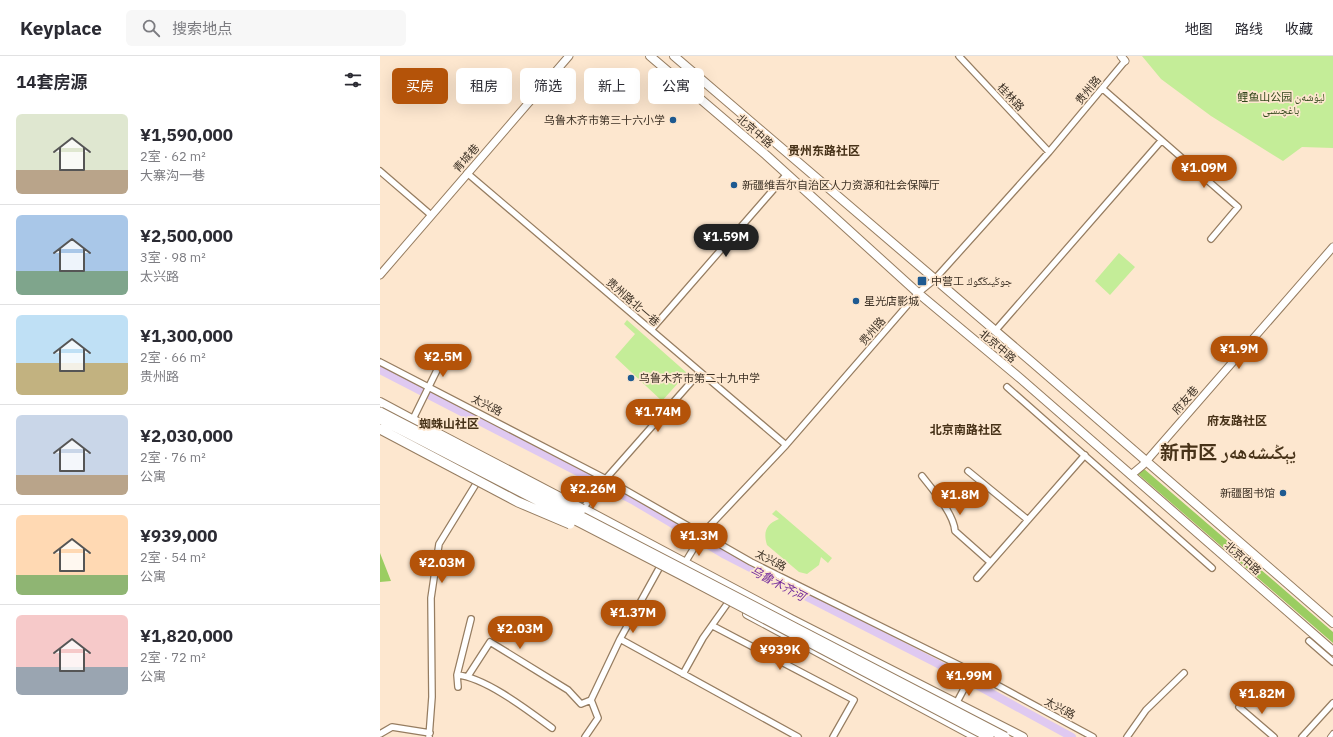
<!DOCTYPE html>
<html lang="zh">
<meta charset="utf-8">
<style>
body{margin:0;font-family:"IBM Plex Sans","Noto Naskh Arabic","Noto Sans SC",sans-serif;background:#f7f7f7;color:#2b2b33;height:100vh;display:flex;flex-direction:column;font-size:15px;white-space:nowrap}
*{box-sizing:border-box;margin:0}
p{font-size:13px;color:#7c7c81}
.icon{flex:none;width:22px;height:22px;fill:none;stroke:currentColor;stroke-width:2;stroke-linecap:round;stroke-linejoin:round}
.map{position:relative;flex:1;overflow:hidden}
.side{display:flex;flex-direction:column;background:#fff;width:380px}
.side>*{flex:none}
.guide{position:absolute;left:12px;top:12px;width:380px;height:36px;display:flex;gap:8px}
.price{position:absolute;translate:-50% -34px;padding:0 9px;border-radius:14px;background:#b45309;color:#fff;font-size:13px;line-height:26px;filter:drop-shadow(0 1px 2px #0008)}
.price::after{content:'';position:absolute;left:50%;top:24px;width:12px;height:9px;margin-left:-6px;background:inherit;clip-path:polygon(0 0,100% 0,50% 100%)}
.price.on{background:#222;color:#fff}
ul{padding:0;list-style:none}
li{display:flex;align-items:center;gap:12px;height:100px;padding:0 16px}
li+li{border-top:1px solid #e1e1e2}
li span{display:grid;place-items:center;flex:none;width:112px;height:80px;border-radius:6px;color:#555}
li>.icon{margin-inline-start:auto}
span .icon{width:48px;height:48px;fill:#fffc;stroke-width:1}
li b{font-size:17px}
h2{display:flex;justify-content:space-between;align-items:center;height:48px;padding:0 16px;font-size:17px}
.tag{padding:0 14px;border-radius:6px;background:#fff;box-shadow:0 4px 16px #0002;font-size:14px;line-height:36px}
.tag.on{background:#b45309;color:#fff}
header{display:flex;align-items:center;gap:24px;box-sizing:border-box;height:56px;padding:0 20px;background:#fff;border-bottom:1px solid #e1e1e2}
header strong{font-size:19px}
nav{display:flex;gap:22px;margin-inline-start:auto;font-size:14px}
.search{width:280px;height:36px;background:#f7f7f7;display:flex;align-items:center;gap:10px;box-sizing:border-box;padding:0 14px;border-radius:6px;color:#7c7c81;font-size:15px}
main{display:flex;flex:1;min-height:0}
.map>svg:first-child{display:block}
</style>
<header>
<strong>Keyplace</strong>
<div class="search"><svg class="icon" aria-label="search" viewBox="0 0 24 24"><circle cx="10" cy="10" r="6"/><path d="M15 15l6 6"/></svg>搜索地点</div>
<nav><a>地图</a><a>路线</a><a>收藏</a></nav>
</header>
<main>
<section class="side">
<h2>14套房源<svg class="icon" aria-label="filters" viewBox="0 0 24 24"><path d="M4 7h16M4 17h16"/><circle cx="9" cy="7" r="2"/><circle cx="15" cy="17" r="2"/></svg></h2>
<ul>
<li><span style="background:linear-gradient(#dfe7d0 70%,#b9a48a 0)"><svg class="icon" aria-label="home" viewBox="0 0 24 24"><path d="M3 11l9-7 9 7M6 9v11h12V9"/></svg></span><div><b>¥1,590,000</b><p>2室 · 62 m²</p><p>大寨沟一巷</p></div></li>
<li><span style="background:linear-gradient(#a9c7e8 70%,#7fa58c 0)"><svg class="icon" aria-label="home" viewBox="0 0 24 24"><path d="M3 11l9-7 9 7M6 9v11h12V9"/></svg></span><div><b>¥2,500,000</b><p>3室 · 98 m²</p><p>太兴路</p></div></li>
<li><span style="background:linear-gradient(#bfe0f5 60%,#c2b280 0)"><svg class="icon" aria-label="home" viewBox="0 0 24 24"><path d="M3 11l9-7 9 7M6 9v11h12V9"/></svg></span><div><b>¥1,300,000</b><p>2室 · 66 m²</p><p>贵州路</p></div></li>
<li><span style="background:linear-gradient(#c9d6e8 75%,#b9a48a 0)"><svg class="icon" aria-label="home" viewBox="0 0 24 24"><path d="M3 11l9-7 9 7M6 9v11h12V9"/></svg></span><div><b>¥2,030,000</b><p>2室 · 76 m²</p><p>公寓</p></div></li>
<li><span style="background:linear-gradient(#ffd9b3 75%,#8fb573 0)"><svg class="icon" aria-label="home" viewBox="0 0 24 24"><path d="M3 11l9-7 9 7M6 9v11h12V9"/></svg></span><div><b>¥939,000</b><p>2室 · 54 m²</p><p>公寓</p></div></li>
<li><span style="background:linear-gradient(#f6c9c9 65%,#9aa5b1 0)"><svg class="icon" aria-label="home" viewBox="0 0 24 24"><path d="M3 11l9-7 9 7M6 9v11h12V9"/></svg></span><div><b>¥1,820,000</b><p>2室 · 72 m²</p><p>公寓</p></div></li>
</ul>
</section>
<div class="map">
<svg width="953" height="681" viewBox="0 0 953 681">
<rect width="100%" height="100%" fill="#fde7cf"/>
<path fill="#c4ed98" d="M762,0h191v92l-31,-1 -19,14 -72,-45 -50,-37z
M739,197l16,14 -25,28 -15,-14z
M247,264l60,53 -25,28 -47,-44 20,-23 -11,-10z
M396,454l56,48 -4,5 -7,-6 -2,8 -12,9 -8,-2 -32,-27c-4,-13 -1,-21 12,-26l-7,-5z"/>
<path fill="#9bcd61" d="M763,412l190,164v11l-195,-169z
M0,497l11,28 -11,1z"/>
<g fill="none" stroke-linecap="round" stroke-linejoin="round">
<path stroke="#dfc9f1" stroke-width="8" d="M0,314l254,131 91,54 211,108 136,74"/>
<g stroke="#967d61" stroke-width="6">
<path id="pedestrian" d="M950,681l3,-4"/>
</g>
<g stroke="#967d61" stroke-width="8">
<path id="minor" d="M579,0l90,96
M723,33l135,118 -27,32
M0,115l51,44
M87,117l319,272
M271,274l136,-156
M615,275l166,-190
M0,306l226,117 145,83 222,110 120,65
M627,331l205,181
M33,363l26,-53 7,-8
M588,415l60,49
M542,420c11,14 32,38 33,55l35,31
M201,455l22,-29 97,-110
M303,510l20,-33 83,-88 132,-152 16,-13 115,-128 76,-91
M597,522l108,-123
M333,570l141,74 -21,37
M240,583l178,98
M929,585l24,21
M303,618l20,-36 24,-34
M77,619c28,2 72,36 95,53
M88,620l22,-34 78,48 13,14 10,-4
M78,631l-1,-12 14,-56
M577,646l16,-30
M859,651l35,30
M0,678l12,-7 38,6
M49,681l3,-40 -1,-99 8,-54 40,-65
M205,681l13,-19 -7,-18 29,-61 42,-76
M747,681l19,-27 38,-37
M922,681l31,-34"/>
</g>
<g stroke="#967d61" stroke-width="9">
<path id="tertiary" d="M741,0l4,5
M0,219l189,-219
M751,419l12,-10 190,-218"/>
</g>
<g stroke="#967d61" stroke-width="10">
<path id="secondary" d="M0,346l43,23
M197,449l214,114 232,118
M367,558l229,123"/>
</g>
<g stroke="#967d61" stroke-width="10">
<path id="primary" d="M270,0l116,99 152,138 103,86 312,272
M294,0l359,307 300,260"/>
</g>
<g stroke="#967d61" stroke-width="11">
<path id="trunk" d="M37,366l12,7"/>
</g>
<use href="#pedestrian" stroke="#fff" stroke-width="4"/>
<use href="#minor" stroke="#fff" stroke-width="5.5"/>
<use href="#tertiary" stroke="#fff" stroke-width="7"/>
<use href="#secondary" stroke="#fff" stroke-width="8"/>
<use href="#primary" stroke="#fff" stroke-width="8"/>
<use href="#trunk" stroke="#fff" stroke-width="9"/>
<g stroke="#967d61" stroke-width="11" stroke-linecap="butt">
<path id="trunk-bridge" d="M0,356l625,325
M0,363l300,155 309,163
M0,373l138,73 52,22
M49,373l153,80"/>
</g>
<use href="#trunk-bridge" stroke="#fff" stroke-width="9"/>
</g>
<g fill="#1e5a91" stroke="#fde7cf" stroke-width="1.5">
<circle cx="293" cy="64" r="4"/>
<circle cx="354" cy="129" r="4"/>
<rect x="537" y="220" width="10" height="10" rx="2"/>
<circle cx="476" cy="245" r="4"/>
<circle cx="251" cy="322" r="4"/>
<circle cx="903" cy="437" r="4"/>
</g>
<g text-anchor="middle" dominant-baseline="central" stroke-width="3.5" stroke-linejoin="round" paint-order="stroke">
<g font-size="11" fill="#3c3125" stroke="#fde7cf">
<text transform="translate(708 34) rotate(-50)">贵州路</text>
<text transform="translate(631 41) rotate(47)">桂林路</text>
<text transform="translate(375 75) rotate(41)">北京中路</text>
<text transform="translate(86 102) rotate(-49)">青城巷</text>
<text transform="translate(253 246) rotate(41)">贵州路北一巷</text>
<text transform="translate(492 275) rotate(-49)">贵州路</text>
<text transform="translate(618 290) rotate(40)">北京中路</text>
<text transform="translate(805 344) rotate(-49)">府友巷</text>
<text transform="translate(107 349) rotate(27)">太兴路</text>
<text transform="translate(863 502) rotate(41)">北京中路</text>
<text transform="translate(391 504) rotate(27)">太兴路</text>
<text transform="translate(680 652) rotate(28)">太兴路</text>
</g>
<g font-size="11" fill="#32461b" stroke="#fde7cf">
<text x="901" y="41">鲤鱼山公园 ليۇشەن<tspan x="901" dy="13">باغچىسى</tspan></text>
</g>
<g font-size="11" fill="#3c3125" stroke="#fde7cf" text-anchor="start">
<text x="285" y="64" text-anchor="end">乌鲁木齐市第三十六小学</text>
<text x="362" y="129">新疆维吾尔自治区人力资源和社会保障厅</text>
<text x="551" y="225">中营工 جوڭيىڭگوڭ</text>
<text x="484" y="245">星光店影城</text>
<text x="259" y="322">乌鲁木齐市第二十九中学</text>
<text x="895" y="437" text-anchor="end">新疆图书馆</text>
</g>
<g font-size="12" font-weight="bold" fill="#473218" stroke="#fde7cf">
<text x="444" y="94">贵州东路社区</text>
<text x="857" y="364">府友路社区</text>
<text x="69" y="367">蜘蛛山社区</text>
<text x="586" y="373">北京南路社区</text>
</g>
<g font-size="12" font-style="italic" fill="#722a9c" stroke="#fde7cf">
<text transform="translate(398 527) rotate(28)">乌鲁木齐河</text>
</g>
<g font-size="19" font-weight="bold" fill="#473218" stroke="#fde7cf">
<text x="848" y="396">新市区 يېڭىشەھەر</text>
</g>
</g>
</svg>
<b class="price" style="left:824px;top:133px">¥1.09M</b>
<b class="price on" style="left:346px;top:202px">¥1.59M</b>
<b class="price" style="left:859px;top:314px">¥1.9M</b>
<b class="price" style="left:63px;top:322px">¥2.5M</b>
<b class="price" style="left:278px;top:377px">¥1.74M</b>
<b class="price" style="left:213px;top:454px">¥2.26M</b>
<b class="price" style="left:580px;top:460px">¥1.8M</b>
<b class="price" style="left:319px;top:501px">¥1.3M</b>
<b class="price" style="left:62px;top:528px">¥2.03M</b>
<b class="price" style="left:253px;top:578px">¥1.37M</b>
<b class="price" style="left:140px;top:594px">¥2.03M</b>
<b class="price" style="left:400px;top:615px">¥939K</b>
<b class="price" style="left:589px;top:641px">¥1.99M</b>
<b class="price" style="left:882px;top:659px">¥1.82M</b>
<div class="guide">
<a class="tag on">买房</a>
<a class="tag">租房</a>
<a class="tag">筛选</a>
<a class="tag">新上</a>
<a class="tag">公寓</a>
</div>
</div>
</main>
